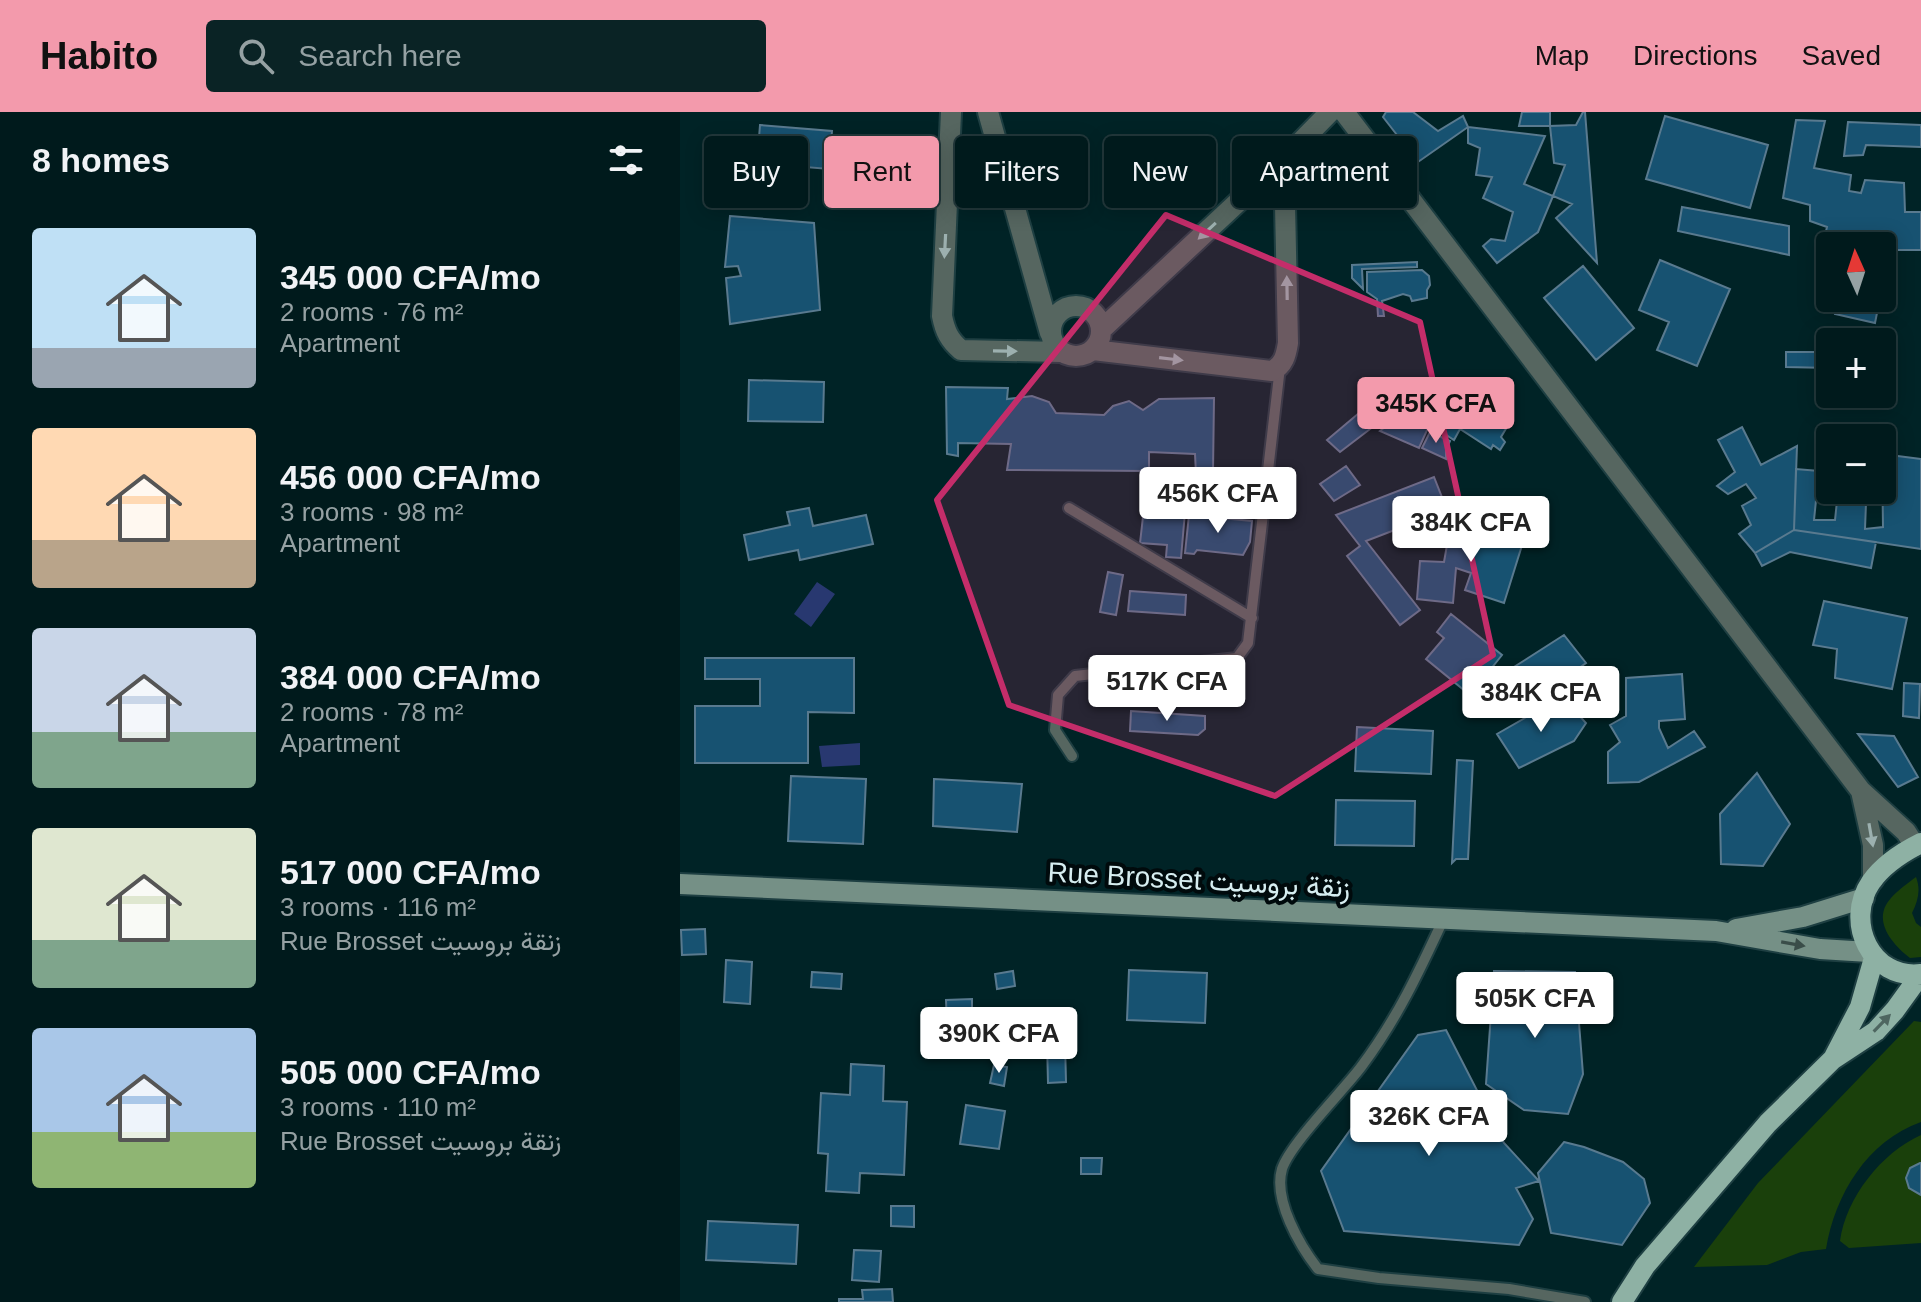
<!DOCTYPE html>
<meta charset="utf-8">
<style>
body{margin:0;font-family:Helvetica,Vazirmatn,sans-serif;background:#0a2325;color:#f1f3f6;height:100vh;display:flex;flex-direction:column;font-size:30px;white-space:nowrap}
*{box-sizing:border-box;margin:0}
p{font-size:26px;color:#95a1a3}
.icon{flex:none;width:44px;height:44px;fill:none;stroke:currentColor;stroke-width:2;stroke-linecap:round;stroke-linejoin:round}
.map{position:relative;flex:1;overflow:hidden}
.sheet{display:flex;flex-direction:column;background:#001a1c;width:680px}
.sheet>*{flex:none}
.hud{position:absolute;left:24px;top:24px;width:760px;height:72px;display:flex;gap:16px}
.needle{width:52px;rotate:357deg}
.controls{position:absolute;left:1136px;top:120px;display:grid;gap:16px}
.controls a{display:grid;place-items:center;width:80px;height:80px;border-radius:8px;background:#001a1c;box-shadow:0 4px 20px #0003,0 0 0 2px #22383b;font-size:40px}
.price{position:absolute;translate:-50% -68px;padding:0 18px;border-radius:8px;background:#fff;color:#222;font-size:26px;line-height:52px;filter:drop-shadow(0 2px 4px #0008)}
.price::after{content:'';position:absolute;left:50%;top:48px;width:24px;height:18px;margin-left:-12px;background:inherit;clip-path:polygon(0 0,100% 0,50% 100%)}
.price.on{background:#f39aac;color:#111}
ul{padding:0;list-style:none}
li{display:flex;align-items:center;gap:24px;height:200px;padding:0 32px}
li span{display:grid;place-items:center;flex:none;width:224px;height:160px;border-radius:8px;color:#555}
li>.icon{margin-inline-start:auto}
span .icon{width:96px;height:96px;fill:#fffc;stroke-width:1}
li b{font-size:34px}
h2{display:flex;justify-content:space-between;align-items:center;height:96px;padding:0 32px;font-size:34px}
.chip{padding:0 28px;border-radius:8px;background:#001a1c;box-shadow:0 4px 20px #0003,0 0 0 2px #22383b;font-size:28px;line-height:72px}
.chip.on{background:#f39aac;color:#111}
header{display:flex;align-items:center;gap:48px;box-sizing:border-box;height:112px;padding:0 40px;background:#f39aac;color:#111}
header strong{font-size:38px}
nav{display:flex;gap:44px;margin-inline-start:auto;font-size:28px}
.search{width:560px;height:72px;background:#0a2325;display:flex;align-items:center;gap:20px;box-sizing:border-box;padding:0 28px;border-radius:8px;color:#95a1a3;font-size:30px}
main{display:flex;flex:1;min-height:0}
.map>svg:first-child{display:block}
</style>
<header>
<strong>Habito</strong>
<div class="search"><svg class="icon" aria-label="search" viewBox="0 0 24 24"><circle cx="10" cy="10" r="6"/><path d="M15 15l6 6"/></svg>Search here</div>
<nav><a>Map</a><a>Directions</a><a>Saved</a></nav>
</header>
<main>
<section class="sheet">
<h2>8 homes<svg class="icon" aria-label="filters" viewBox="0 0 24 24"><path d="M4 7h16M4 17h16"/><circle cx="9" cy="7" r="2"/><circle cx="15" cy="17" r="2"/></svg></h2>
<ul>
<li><span style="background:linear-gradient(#bfe0f5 75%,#9aa5b1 0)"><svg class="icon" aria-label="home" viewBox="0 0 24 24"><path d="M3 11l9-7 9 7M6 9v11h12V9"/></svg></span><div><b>345 000 CFA/mo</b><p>2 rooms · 76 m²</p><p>Apartment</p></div></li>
<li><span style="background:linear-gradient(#ffd9b3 70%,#b9a48a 0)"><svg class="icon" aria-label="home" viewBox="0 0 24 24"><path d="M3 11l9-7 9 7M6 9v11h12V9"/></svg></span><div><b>456 000 CFA/mo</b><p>3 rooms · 98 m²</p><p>Apartment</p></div></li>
<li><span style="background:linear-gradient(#c9d6e8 65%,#7fa58c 0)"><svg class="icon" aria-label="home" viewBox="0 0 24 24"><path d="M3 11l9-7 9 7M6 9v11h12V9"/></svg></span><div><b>384 000 CFA/mo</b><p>2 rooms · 78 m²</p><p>Apartment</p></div></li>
<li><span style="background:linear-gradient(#dfe7d0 70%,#7fa58c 0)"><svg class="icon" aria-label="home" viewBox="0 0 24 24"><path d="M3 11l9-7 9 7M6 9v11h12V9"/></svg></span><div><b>517 000 CFA/mo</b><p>3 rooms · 116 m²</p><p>Rue Brosset زنقة بروسيت</p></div></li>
<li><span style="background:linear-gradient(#a9c7e8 65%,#8fb573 0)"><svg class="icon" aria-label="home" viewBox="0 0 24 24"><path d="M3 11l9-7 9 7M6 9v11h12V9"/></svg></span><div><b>505 000 CFA/mo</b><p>3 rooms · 110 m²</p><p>Rue Brosset زنقة بروسيت</p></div></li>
</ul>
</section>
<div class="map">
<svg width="1241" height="1190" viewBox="0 0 1241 1190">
<rect width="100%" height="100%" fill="#002326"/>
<path fill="#1a400b" d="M1236,765c5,13 2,24 -4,36l4,10 5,4v30l-11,1c-18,-14 -39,-38 -19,-60 7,-8 17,-15 25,-21z
M1234,909l7,1v100c-54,19 -86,73 -95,127l-25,3 -34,13 -73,2 64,-84z
M1241,1023v108l-72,5 -9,-7c6,-43 41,-88 81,-106z"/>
<path fill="#283870" d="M137,470l18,12 -24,33 -17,-13z
M180,631v22l-38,2 -3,-21z"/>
<path fill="#175271" stroke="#597a8f" stroke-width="2" d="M706,0h27l25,19 25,-15 5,11 -50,35 -35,-45z
M842,0h28v14h-31z
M903,0h2l12,151 -41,-45 16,-14 -19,-8 12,-31 -11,-2 -4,-37 26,-1z
M985,4l103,29 -18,63 -104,-29z
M1116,8l29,1 -11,47 37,7 -2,16 12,2 4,-13 39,3 1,29h16v38h-31l-8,38v-42h-52v10l-9,-4 6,-25 -17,-6v-16l-27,-7z
M1168,10l73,3v22l-55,-2 -3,10 -19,1z
M80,13l72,6 -3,38 -72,-6z
M788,15l77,9 -21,48 29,12 -15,36 -41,31 -14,-17 8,-7 14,2 8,-29 -30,-14 9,-21 -16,-2 4,-27 -12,-5z
M1002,95l107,19v29l-111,-24z
M50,104l84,7 6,87 -90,14 -4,-46 15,-2 -3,-10 -13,1z
M980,148l70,29 -33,77 -40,-16 12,-28 -30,-12z
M737,150v5l-55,2 1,20 -11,-11v-13z
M903,154l51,62 -38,32 -52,-62z
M742,158l7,6 1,9 -3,5v8l-15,3 -2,-5 -7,-2 -21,7 2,15h-6l-1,-17 -10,-7v-20z
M1157,186h43l-5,25 -40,-9z
M1106,240h44v16l-44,-1z
M1141,256h9v21l-9,-1z
M69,268l75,2 -1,40 -75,-1z
M266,275l62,1 -1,11 25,-3 17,6 7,11 48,2 9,-9 16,-5 14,9 16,-11 55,-1 -1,74 -17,2 -1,-20 -46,-2v19l-142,-1 4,-26 -53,-1v13l-11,-2z
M772,280l55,35 -6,10 4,5 -5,8 -7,-5 -2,4 -31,-20 -6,11 -23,-15z
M700,295l9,5 -16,13 -6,-7z
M679,301l15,13 -34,26 -13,-12z
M720,303l28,13 -9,20 -39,-17z
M1062,315l19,38 36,-19 -3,84 -39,23 -16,-19 12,-9 -9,-19 14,-8 -10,-14 -18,10 -11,-8 18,-14 -17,-32z
M750,320l20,9 -4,9v9l-24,-11z
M1202,342l39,5v90l-127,-19 2,-61 23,2 -5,49h21l2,-19 29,2 -1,26 18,-2z
M666,354l14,19 -26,16 -14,-17z
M754,365l13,33 -81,31 54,69 -20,15 -53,-69 13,-10 -24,-31z
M129,396l4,18 53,-11 7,29 -73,16 -2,-10 -49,10 -5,-25 46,-10 -3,-13z
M464,396l41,4 -4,46 -15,-1 1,-12 -27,-2z
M509,403l63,6 -2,21 -7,13 -46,-5 -3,4 -9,-1z
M772,405l71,25 -19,61 -39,-13 6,-17 -15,-5 -3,35 -36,-4 3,-38 24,1z
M1114,418l82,12 -5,26 -81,-16 -28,14 -7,-13z
M428,460l15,3 -7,40 -16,-3z
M450,479l56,4 -1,20 -57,-4z
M1144,489l83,17 -15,71 -57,-11 2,-29 -24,-4z
M771,502l51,41 -32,40 -44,-36 18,-21 -7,-6z
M884,523l22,28 -49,35 -23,-31z
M25,546h149v55l-46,-1v51h-113v-57h65v-27h-55z
M1002,562l3,45 -26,2v7l9,20 26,-17 11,16 -66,35 -31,1v-31l12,-10 -10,-17 16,-9v-38z
M1224,571l16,1 -1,34 -16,-2z
M876,588l10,15 10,-3 10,11 -12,18 -55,27 -22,-34z
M451,599l74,5v13l-7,6 -68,-4z
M677,615l76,4 -2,43 -76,-3z
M1178,622l36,2 24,41 -20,10z
M777,648l16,1 -5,98h-12l-4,4z
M1077,661l33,51 -27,42 -42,-2 -1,-50z
M111,664l75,3 -3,65 -75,-3z
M254,667l88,5 -5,48 -84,-6z
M656,688l79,1 -1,45 -79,-1z
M25,817l1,25 -24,1 -1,-25z
M46,848l26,2 -2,42 -26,-2z
M449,858l78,3 -2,50 -78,-3z
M333,859l2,15 -18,3 -2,-15z
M814,859l81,1 8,102 -15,40 -44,-4 -38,-26z
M132,860l30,2 -1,15 -30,-2z
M292,887v29h-25l-1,-28z
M329,901l3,23 -23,2 -2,-22z
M766,918l58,113 35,38 -23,7 17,31 -14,26 -175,-14 -23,-60 97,-136z
M367,930h18l1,40 -18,1z
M171,952l33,2 -1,35 24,1 -3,73 -44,-2 -1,20 -33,-2 2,-37 -10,-1 3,-60 29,2z
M314,953l13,2 -3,19 -14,-3z
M286,993l39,6 -6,38 -39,-5z
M884,1030l20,5 39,15 21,17 6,24 -28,42 -71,-12 -13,-60z
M401,1046h21l-1,16h-20z
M1240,1051h1v32l-12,-7 -3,-10 4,-10z
M211,1094h23v21l-23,-1z
M28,1109l90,4 -2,39 -90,-4z
M174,1138l27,1 -2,31 -27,-2z
M212,1177l1,13h-54v-3h24l-1,-9z"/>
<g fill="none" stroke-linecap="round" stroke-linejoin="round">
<g stroke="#1e3f42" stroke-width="14">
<path id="service" d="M389,396l183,110
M392,644l-17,-26 3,-35 17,-19 162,-18 11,-15 32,-276
M764,806c-25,54 -47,101 -83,149 -18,24 -71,77 -79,102 -9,31 18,77 36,100l61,9 130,11 76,13"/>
</g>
<g stroke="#1e3f42" stroke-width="24">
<path id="minor" d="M271,0l-9,204c3,15 7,24 19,34l100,2
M308,0l62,221
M664,0l517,679 45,41 9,14
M371 219a25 25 0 1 1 50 0a25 25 0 1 1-50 0Z
M422,217l182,-170 46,-47
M413,238l179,21c12,-6 14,-16 16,-28l-4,-184
M1181,679l12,54v35"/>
</g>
<g stroke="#1e3f42" stroke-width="24">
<path id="secondary" d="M0,772l1036,47 104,18 49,3
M1056,817l67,-12 61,-19"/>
</g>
<g stroke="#1e3f42" stroke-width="24">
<path id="primary" d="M1241,731c-18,9 -38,22 -50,39 -27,40 0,98 50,92
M1154,945l26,-50 14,-49
M942,1190l23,-36 123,-143 64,-63 44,-29 19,-21 26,-36"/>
</g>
<use href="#service" stroke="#566660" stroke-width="10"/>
<use href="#minor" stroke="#566660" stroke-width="20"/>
<use href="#secondary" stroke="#759086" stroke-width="20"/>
<use href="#primary" stroke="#8eb1a4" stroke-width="20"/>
</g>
<defs><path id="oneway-solid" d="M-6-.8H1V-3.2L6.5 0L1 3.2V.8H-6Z" transform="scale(2)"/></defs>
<g fill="#9cb0af">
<use href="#oneway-solid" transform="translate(527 119) rotate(137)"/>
<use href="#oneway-solid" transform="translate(265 134) rotate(93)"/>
<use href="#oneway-solid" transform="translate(607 176) rotate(-91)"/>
<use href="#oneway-solid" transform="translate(325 239) rotate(1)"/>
<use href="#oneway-solid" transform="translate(491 247) rotate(7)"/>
<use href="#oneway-solid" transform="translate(1191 723) rotate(80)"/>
</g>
<use fill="#3a4d49" href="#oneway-solid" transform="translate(1113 832) rotate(10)"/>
<use fill="#4e6660" href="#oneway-solid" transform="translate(1202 911) rotate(-46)"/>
<path fill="#c42d6a" fill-opacity="0.2" stroke="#c42d6a" stroke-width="6" stroke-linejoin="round" d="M486,103l254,107 73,333 -218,141 -266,-91 -72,-205z"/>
<g text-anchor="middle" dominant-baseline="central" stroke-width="8" stroke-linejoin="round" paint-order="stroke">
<g font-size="28" fill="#d6edf0" stroke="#000a0c">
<text transform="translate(519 768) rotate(3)">Rue Brosset زنقة بروسيت</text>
</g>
</g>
</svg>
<div class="controls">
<a><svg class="needle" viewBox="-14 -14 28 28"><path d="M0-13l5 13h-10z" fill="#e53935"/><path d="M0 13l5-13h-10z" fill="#95a1a3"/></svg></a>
<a>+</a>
<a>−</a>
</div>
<b class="price on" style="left:756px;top:333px">345K CFA</b>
<b class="price" style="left:538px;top:423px">456K CFA</b>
<b class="price" style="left:791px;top:452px">384K CFA</b>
<b class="price" style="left:487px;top:611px">517K CFA</b>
<b class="price" style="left:861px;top:622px">384K CFA</b>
<b class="price" style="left:855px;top:928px">505K CFA</b>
<b class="price" style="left:319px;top:963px">390K CFA</b>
<b class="price" style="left:749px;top:1046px">326K CFA</b>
<div class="hud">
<a class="chip">Buy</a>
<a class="chip on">Rent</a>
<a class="chip">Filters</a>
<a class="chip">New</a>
<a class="chip">Apartment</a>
</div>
</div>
</main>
